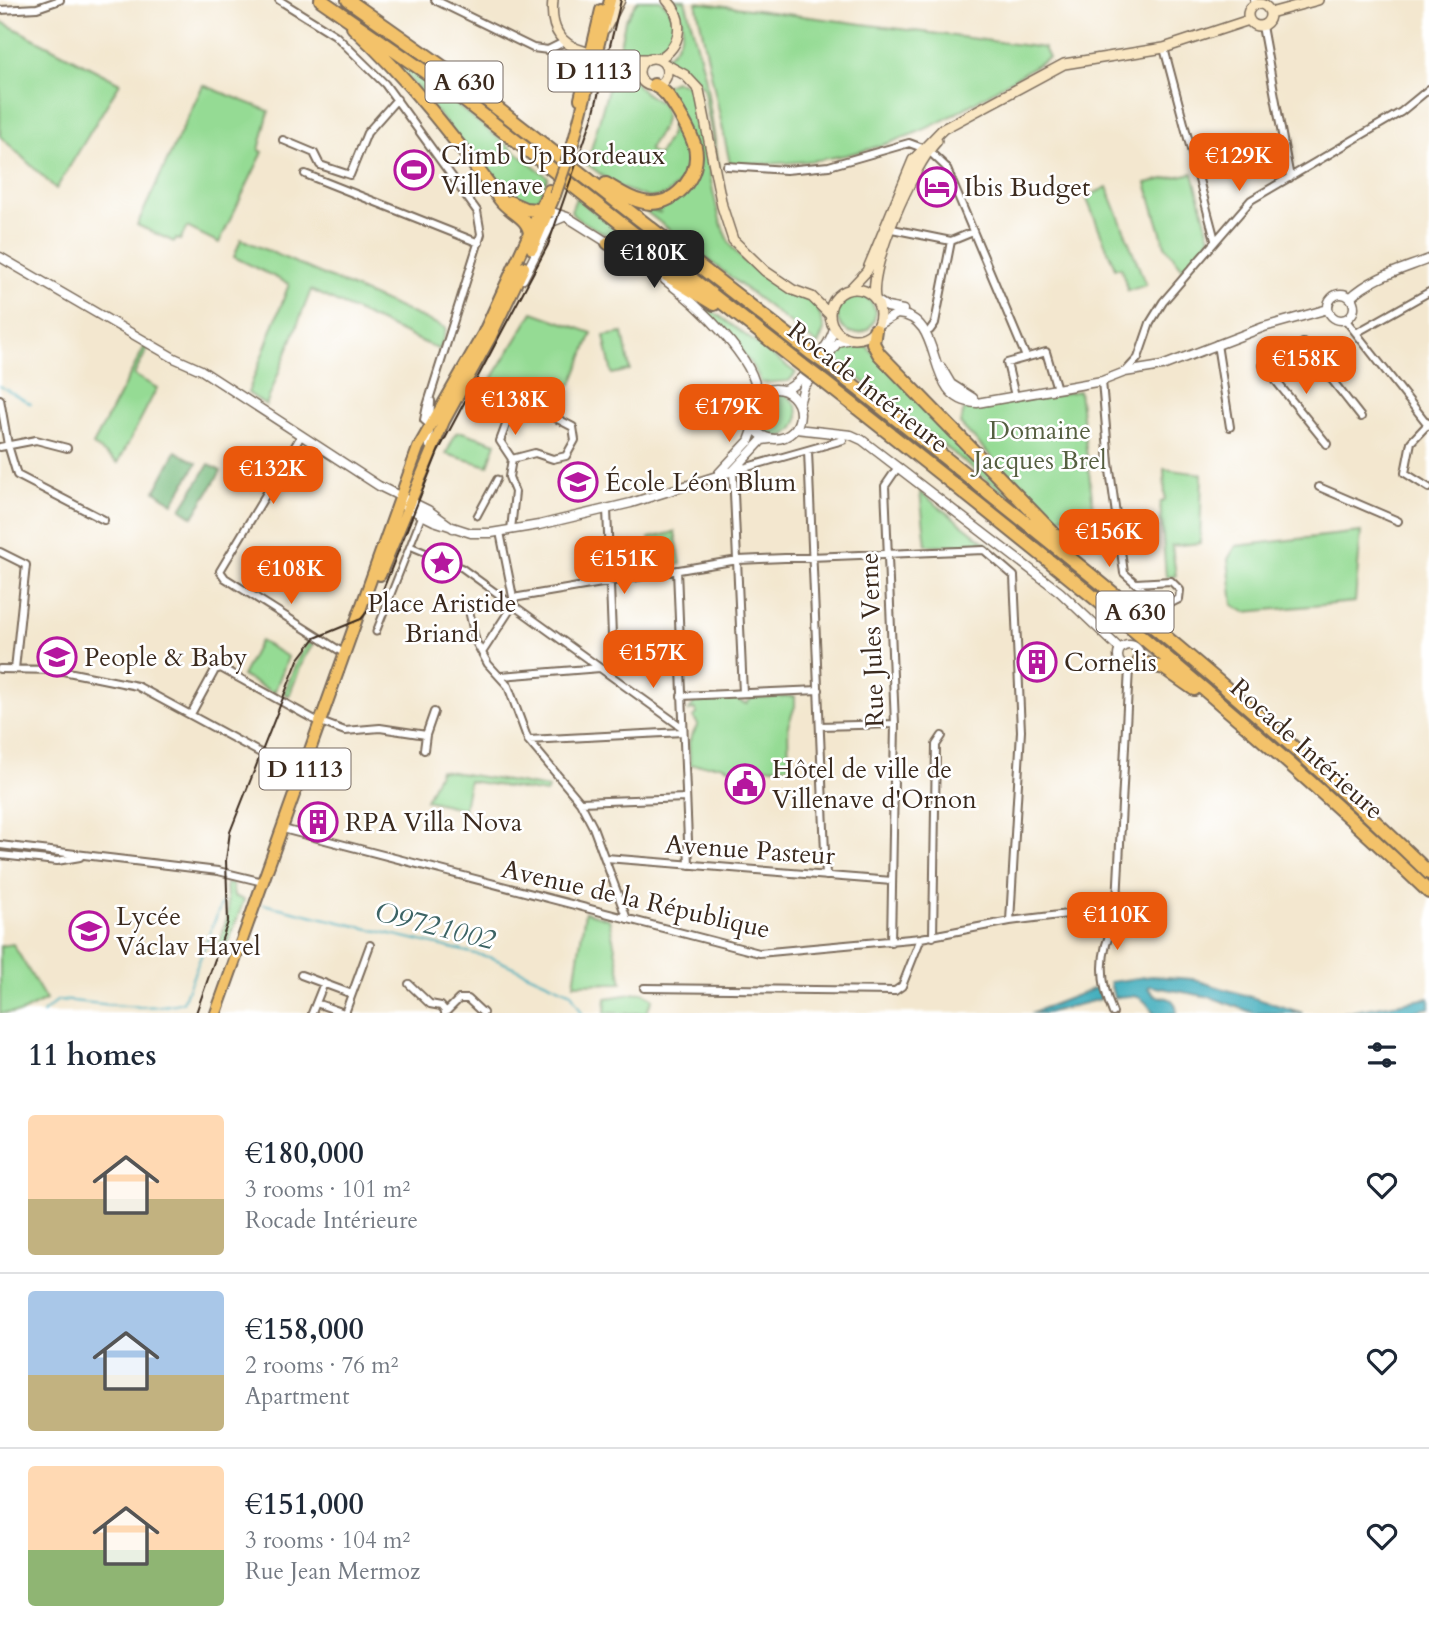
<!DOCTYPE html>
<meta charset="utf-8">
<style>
body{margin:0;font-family:Cardo,serif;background:#f6f6f7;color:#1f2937;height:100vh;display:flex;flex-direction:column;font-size:26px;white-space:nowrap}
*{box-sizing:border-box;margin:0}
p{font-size:23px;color:#747a83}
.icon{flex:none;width:38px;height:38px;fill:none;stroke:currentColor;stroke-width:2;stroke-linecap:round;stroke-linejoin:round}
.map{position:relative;height:1013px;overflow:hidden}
.details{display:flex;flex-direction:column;background:#fff;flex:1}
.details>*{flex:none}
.price{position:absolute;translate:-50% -60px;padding:0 16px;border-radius:14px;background:#ea580c;color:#fff;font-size:23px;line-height:46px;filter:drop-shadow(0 2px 4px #0008)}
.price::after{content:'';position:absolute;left:50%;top:42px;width:21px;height:16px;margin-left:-10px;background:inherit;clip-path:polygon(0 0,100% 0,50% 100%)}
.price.on{background:#222;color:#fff}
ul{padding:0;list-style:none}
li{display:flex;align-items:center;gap:21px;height:175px;padding:0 28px}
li+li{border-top:2px solid #e0e1e3}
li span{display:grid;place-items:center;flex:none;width:196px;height:140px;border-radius:7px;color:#555}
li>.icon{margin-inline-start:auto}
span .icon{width:84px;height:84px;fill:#fffc;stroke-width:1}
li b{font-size:30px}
h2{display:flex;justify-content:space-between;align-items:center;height:84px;padding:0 28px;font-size:30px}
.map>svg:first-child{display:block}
</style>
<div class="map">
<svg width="1429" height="1013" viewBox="0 0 1429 1013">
<rect width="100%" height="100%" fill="#fff"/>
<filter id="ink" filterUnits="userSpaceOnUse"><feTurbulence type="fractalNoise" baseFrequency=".0143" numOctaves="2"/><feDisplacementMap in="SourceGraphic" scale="14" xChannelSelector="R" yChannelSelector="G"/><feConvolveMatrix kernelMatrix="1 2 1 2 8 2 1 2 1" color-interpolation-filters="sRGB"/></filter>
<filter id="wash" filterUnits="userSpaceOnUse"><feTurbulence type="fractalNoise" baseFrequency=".00686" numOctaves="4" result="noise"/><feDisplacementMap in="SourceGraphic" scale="28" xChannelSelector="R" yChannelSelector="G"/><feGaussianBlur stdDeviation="1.57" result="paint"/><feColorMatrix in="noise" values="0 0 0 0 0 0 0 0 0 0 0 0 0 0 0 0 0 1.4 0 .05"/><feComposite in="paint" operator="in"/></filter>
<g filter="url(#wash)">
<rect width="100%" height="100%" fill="#f3e7cf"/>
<path fill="#95db94" stroke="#688259" stroke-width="2" d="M638,0h22c34,26 8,58 -27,58l-6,-9 -9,6 7,-34z
M672,0h13l20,75 19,126 -21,-114 -9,-10 -29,-19c19,-17 24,-37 7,-58z
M696,2l348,46 5,10c-42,23 -92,59 -136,76 -63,26 -116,31 -183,30z
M0,21l120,62 -64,106 -56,-53z
M389,54l37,28 -4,5 5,4 5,-5 116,91 -13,29 -31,-11z
M615,64l5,8 9,-1c4,7 7,14 13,19 11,11 28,11 22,32 -3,12 -12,17 -15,29l9,5 13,-23v-25l19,35 2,15 -5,18 -21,19 -17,3 -31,-11 -31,-23z
M675,81l17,6 7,12c6,37 13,119 33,148 19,27 55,44 85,57l7,26 -6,15 -178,-138 21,6 -20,-8 24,-1 34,-42 -37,-75z
M203,85l66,26 -10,39 4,2 -44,91 -32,-16 -7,13 -4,-1 -2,3 -37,-17z
M1193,173l17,65 -26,32 -19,-24 -19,-63z
M1107,187l39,98 -18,6 -7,-23h-6l-29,-71z
M576,198l99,76 -100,-57 -4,-6z
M241,239l205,89 -6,22 -129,-60 -45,115 -18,-12 41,-109 -55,-27z
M674,282l122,91 -7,8 -28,2c-7,-26 -66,-78 -87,-101z
M837 314a19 19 0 1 1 38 0a19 19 0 1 1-38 0Z
M533,312l59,21 -20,51 -9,2 -2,5 -7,-3 -7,23 -36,-12 2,-12 -21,-8z
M623,333l7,37 -18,4 -8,-38z
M145,346l3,2 -14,27 23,13 -39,75 -25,-18z
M868,346l1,3 157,162 -192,-153 8,-9z
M1079,391l18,148 -6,3 -2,-6 -24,-21 -12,6 -93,-97 4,-14z
M754 415a22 22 0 1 1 44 0a22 22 0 1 1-44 0Z
M462,432l34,11 -8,23 -42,-12 10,-21z
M1164,469l38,5 -2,69 -28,3 4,30 -10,1 -6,-74 5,-4z
M920,492l70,54 -64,-1z
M675,532l6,32 -27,5 -5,-31z
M1361,532l-6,70 -110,10 -12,-7 -5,-46 8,-13z
M260,641l28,16 -14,36 -32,-17z
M308,642l5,3 -9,13 -15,38 -5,-3 14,-35z
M795,696v10l-7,20 1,40 -57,3 -12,-4h-30l-1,-23 9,-18 -5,-7 4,-3 -2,-5 -6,2 6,-10 41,-2 10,5 6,-6z
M440,770l109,18 -3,5 -77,-12 -5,28 -38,-9z
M226,883l6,1 2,12 10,4 -19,51 -7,-3 10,-34z
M585,912l24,7 13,64 -48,1z
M13,944l33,56 -26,13h-20v-67z
M643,992l10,7 -7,14h-41l1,-15z"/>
<path fill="#78bb7e" stroke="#5a724e" stroke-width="2" d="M176,451l21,12 -24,40 -18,-12z
M209,464l12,7 -28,46 -12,-8z"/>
<path fill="#3dacbb" stroke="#3c6b6c" stroke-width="2" d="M1152,976l40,3 111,34h-49l-44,-16 -60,-11 -2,2 7,8c13,2 21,1 22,17h-24c-10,-19 -19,-19 -39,-15l-4,-16z
M1098,987l3,12 -55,14h-15z
M1429,998v10l-25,5h-62z"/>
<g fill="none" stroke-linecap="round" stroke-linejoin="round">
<path stroke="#3dacbb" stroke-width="2" d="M0,386l31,18
M263,904l230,54 78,35 11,20
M43,1013l15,-13c39,2 89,13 125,2l39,-100"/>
</g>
</g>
<g filter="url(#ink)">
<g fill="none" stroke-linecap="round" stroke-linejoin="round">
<path stroke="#cec1ac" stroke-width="9" stroke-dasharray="9 4.5" stroke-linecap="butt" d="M591,53l26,6"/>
<g stroke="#7b6c5c" stroke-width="9">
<path id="pedestrian" d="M477,516l20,-37
M410,546l52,22 51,37
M376,632l45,-114"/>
</g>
<g stroke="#7b6c5c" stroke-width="10">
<path id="minor" d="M279,0l56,35 50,49 92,127 4,23 -54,172 -3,14 6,5
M435,0l98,48 15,2 16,-8
M1254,0l1,5
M0,10l37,-2 23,-8
M1262,26l28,152
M1164,48l51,192
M283,140l31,13 6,12 30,10 17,-42 30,-34
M727,166l59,4 43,-4 80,-23 19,7 18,17 80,190
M305,174l174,69
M892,229l59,12
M951,241l22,-9
M1345,319l84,107
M930,330l5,-7 16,-82
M1356,333l73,-41
M1303,343l58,74
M1217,344l13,83
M1263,365l64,79
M1126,371l12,-13 12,-35 13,-21 88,-102 150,-88 28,-23
M1102,381l7,82 15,110 33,29 12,2 10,-5 1,-9 -9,-9 -35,2
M1015,396l-8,-33 39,-11 11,37
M0,399l8,46 9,30 87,45
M1429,423l-18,19 -6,31 24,15
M301,436l-81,135 5,7 120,76
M429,446l2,-45
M0,447l36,-7 31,8
M808,451l18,425
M1319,487l79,34
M607,509l6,152 -6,12
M511,530l4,-38 -6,-15 3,-18 23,-6 18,6 13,-3 9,-16 -2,-13 -25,-13 -35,-8 -13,35 12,18
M500,532l14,70
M0,552l26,13 -11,104
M677,570l12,295
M513,598l225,-38 246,-10 30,26 7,155 -11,190
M513,605l170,123
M468,606l8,36 12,22 20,22 20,54 52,62 13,25 34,92
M483,651l30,-46
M0,669l58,1 79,16 164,89
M501,676l99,-8
M743,693l-10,-222 110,-31
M681,696l138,-6
M191,714l24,-44 6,-2 94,52 30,11 35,-3 46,7 -2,15
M820,726l75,-2
M426,735l8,-23
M528,740l155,-8
M580,802l106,-4
M283,829l476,124 162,-15 89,-17 99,-12
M0,845l218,26 45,11
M0,855l57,6 23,-4
M606,858l286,23
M1109 912a10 10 0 1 1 20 0a10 10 0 1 1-20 0Z
M1117,902l12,-234
M933,937l3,-192 6,-9
M891,942l4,-218 -10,-238 13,-19
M301,975l51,19
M324,983l-8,20 28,10
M409,984l21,20 11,2 5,6
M644,988l251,3 7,-5 19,-48
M312,1013l4,-10
M345,1013l25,-68
M445,1013l14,-14h9l15,14
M1113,1013c-14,-32 -14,-61 2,-91"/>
</g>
<g stroke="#7b6c5c" stroke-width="11">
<path id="tertiary" d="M549,207v4l18,6 43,27
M0,257l174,101 27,12 178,116 49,24 25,18
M523,279l29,-57 12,-5
M665,280c27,20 98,83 91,119
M1328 307a13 13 0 1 1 26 0a13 13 0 1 1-26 0Z
M1350,298c22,-21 51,-28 79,-39
M876,300l11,7 16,3
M879,324l18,-10c51,3 24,87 80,89l125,-22 23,-9 37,-6 102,-39 64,-18
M941,367l10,17 22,14
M750 414a25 25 0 1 1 50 0a25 25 0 1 1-50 0Z
M783,390c15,-1 50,-48 51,-63
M799,404l5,-17 34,-45 13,-3
M796,429l55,6 11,5 198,152 60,57
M719,473l30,-32 5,-14
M404,506l30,15 37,12h20l48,-8 92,-22 102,-32 29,-31 8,-1
M1118 656a11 11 0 1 1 22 0a11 11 0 1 1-22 0Z"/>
</g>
<g stroke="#7b6c5c" stroke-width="12">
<path id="secondary" d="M553,0c-3,26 5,44 31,51
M1248 15a11 11 0 1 1 22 0a11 11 0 1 1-22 0Z
M1270,13l48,-13
M606,28l14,-28
M639 72a14 14 0 1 1 28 0a14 14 0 1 1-28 0Z
M617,59h29
M658,59c24,-12 27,-40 9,-59
M665,64l20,11 14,15 23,116 11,34 32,31 28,19 19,7 18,18
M830 314a25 25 0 1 1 50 0a25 25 0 1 1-50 0Z
M850,289l17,-18 46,-111 30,-31 121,-65 100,-16 85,-28
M875,298c-6,-33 38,-132 62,-157"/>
</g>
<g stroke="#7b6c5c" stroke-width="14">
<path id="primary" d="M580,99l21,-89
M574,140l36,-140
M532,249l23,-54
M380,575l64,-154 46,-83 34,-71
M216,1013l202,-565 65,-114 66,-144"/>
</g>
<g stroke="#7b6c5c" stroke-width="16">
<path id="motorway" d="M321,0l126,87 356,279
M348,0l109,77 354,276
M353,27c55,51 102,112 147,172 9,13 29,18 30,35
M606,184c14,8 28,18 45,19 27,0 50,-29 44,-56 -3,-12 -10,-23 -16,-34 -7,-11 -12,-22 -25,-28
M509,202l16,7 24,2
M608,243l24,11 82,50
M875,330l-2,13 6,11 181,186
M828,365c206,163 413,325 601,508
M819,378c209,164 417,329 610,514
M1139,662l25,6 30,21"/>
</g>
<use href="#pedestrian" stroke="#fff" stroke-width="5"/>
<use href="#minor" stroke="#fff" stroke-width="6"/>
<use href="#tertiary" stroke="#fff" stroke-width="8"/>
<use href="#secondary" stroke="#fae7c3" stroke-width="9"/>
<use href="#primary" stroke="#f3c26a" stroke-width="10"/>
<use href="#motorway" stroke="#f3c26a" stroke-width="12"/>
<path stroke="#3b2a1e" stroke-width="2" d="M196,1013l32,-91 -2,-62 4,-28 68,-172 17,-22 46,-19 19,-22 58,-145 110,-207 45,-129 28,-116"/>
<g stroke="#7b6c5c" stroke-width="14" stroke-linecap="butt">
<path id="primary-bridge" d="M555,195l19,-55"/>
</g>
<g stroke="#7b6c5c" stroke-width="16" stroke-linecap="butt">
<path id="motorway-bridge" d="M811,353l17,12
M803,366l16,12"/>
</g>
<use href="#primary-bridge" stroke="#f3c26a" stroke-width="10"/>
<use href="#motorway-bridge" stroke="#f3c26a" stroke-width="12"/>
</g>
</g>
<defs>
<g id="stadium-ring" transform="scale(2.0125)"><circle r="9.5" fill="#fff" stroke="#b5179e" stroke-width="1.5"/><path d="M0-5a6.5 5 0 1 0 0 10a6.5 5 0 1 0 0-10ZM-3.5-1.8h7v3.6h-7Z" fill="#b5179e"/></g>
<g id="hotel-ring" transform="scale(2.0125)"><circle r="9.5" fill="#fff" stroke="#b5179e" stroke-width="1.5"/><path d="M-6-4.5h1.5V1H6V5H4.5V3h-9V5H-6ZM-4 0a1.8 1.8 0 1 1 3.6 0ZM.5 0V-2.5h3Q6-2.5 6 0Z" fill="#b5179e"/></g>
<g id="school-ring" transform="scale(2.0125)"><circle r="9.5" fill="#fff" stroke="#b5179e" stroke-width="1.5"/><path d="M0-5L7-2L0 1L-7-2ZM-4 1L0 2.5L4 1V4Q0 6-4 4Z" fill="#b5179e"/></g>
<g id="sight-ring" transform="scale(2.0125)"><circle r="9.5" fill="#fff" stroke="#b5179e" stroke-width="1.5"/><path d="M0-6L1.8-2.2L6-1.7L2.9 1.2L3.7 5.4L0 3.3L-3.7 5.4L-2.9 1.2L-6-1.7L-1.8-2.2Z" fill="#b5179e"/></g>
<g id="building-ring" transform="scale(2.0125)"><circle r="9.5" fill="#fff" stroke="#b5179e" stroke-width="1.5"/><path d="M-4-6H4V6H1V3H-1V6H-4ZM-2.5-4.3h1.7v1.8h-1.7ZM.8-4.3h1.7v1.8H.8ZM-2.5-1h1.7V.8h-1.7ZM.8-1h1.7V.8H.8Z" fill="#b5179e"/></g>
<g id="civic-ring" transform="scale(2.0125)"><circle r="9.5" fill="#fff" stroke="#b5179e" stroke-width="1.5"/><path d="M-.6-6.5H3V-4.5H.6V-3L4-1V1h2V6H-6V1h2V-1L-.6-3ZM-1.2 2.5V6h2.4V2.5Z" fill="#b5179e"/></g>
</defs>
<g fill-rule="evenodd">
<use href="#stadium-ring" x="414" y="170"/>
<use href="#hotel-ring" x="937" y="187"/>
<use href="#school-ring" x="578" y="482"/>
<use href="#sight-ring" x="442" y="563"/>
<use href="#school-ring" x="57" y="657"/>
<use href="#building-ring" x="1037" y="662"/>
<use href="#civic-ring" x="745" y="784"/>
<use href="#building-ring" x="318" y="822"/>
<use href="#school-ring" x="89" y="931"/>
</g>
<g text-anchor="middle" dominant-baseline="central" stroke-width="5" stroke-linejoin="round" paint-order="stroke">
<g fill="#fff" stroke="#766a62" stroke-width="2">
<rect x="548.5" y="50.5" width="91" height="41" rx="5"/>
<rect x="425.5" y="61.5" width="77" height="41" rx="5"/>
<rect x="1096.5" y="591.5" width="77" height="41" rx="5"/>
<rect x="259.5" y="748.5" width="91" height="41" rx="5"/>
</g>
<g font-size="24" font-weight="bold" fill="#3b2a1e">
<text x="594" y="71">D 1113</text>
<text x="464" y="82">A 630</text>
<text x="1135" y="612">A 630</text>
<text x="305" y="769">D 1113</text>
</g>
<g font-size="26" fill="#3b2a1e" stroke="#fff" text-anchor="start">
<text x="441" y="155">Climb Up Bordeaux<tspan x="441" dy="30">Villenave</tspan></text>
<text x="964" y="187">Ibis Budget</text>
<text x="605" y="482">École Léon Blum</text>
<text x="442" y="603" text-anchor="middle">Place Aristide<tspan x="442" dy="30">Briand</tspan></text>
<text x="84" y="657">People &amp; Baby</text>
<text x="1064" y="662">Cornelis</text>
<text x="772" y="769">Hôtel de ville de<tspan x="772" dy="30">Villenave d'Ornon</tspan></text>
<text x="345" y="822">RPA Villa Nova</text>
<text x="116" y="916">Lycée<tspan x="116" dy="30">Václav Havel</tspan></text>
</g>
<g font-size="26" fill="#3b2a1e" stroke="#fff">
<text transform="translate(868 387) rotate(38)">Rocade Intérieure</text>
<text transform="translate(872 640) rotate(-92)">Rue Jules Verne</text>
<text transform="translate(1307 749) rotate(42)">Rocade Intérieure</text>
<text transform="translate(750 850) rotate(4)">Avenue Pasteur</text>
<text transform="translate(636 899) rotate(13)">Avenue de la République</text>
</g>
<g font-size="26" fill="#565f41" stroke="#fff">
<text x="1040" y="430">Domaine<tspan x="1040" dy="30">Jacques Brel</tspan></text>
</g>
<g font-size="28" font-style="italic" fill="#3c6465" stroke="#fff">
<text transform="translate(435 926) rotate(14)">O9721002</text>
</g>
</g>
</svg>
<b class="price" style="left:1239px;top:193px">€129K</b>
<b class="price on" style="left:654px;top:290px">€180K</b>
<b class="price" style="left:1306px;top:396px">€158K</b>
<b class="price" style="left:515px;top:437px">€138K</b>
<b class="price" style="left:729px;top:444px">€179K</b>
<b class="price" style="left:273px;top:506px">€132K</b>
<b class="price" style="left:1109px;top:569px">€156K</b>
<b class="price" style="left:624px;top:596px">€151K</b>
<b class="price" style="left:291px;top:606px">€108K</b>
<b class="price" style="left:653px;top:690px">€157K</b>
<b class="price" style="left:1117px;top:952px">€110K</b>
</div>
<section class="details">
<h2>11 homes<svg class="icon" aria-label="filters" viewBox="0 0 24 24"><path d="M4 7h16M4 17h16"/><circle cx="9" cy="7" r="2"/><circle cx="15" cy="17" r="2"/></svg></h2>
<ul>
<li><span style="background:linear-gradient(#ffd9b3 60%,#c2b280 0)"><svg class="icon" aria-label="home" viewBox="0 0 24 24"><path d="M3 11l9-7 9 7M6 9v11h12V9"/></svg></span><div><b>€180,000</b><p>3 rooms · 101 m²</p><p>Rocade Intérieure</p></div><svg class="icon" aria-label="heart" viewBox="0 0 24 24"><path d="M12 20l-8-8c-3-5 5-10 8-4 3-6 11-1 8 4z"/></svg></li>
<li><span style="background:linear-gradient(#a9c7e8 60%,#c2b280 0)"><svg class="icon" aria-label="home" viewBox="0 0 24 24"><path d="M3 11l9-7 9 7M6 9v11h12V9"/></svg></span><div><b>€158,000</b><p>2 rooms · 76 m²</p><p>Apartment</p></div><svg class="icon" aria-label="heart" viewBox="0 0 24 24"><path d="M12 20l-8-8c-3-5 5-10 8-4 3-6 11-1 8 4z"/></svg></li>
<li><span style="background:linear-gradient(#ffd9b3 60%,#8fb573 0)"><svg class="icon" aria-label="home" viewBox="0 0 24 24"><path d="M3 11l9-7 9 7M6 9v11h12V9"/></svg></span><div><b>€151,000</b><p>3 rooms · 104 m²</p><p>Rue Jean Mermoz</p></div><svg class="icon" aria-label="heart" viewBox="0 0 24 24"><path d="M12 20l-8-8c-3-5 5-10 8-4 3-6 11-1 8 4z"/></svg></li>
</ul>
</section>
